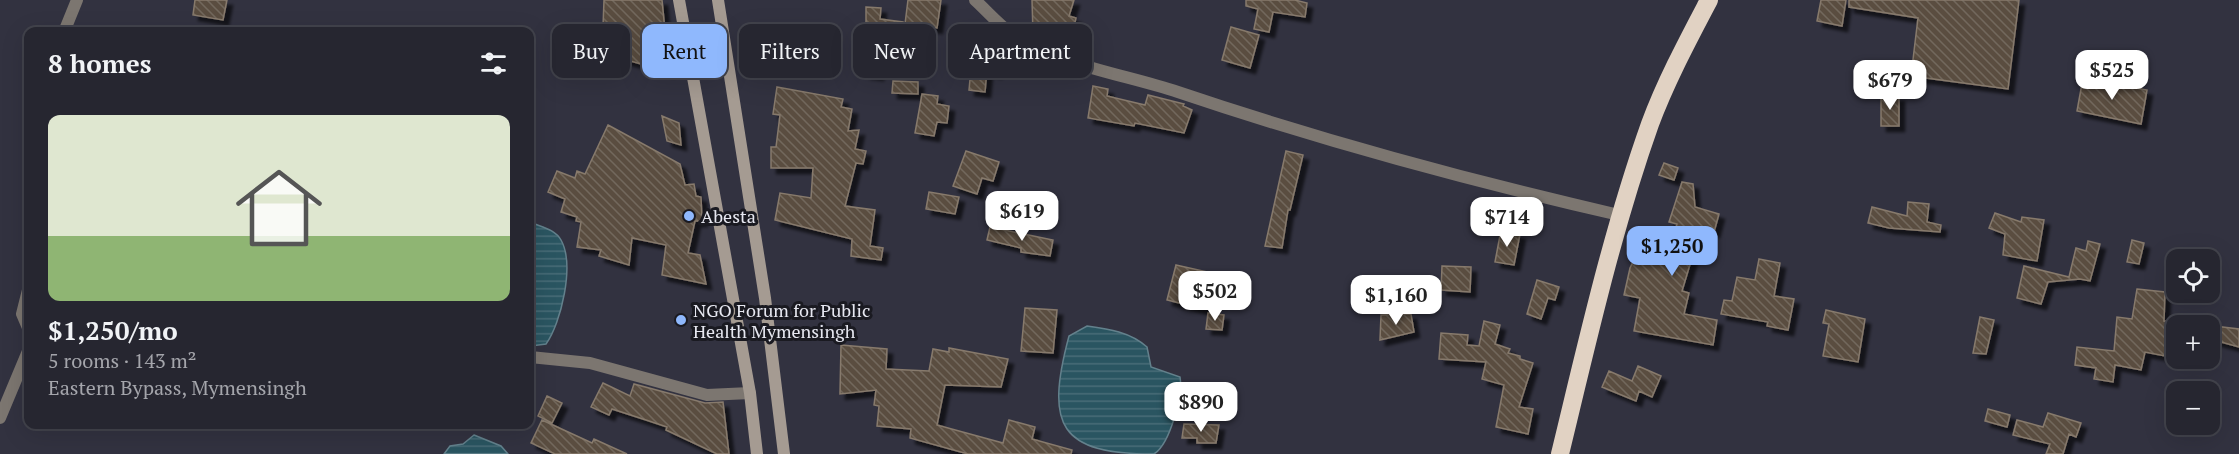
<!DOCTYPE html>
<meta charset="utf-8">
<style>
body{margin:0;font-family:"PT Serif",serif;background:#2e2e38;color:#f1f3f6;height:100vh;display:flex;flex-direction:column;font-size:22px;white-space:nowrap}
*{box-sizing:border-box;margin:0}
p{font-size:20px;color:#a4a5ab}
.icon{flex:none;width:33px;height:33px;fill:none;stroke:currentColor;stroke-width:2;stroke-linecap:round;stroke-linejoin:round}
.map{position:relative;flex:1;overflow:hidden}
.panel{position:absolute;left:24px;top:27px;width:510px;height:402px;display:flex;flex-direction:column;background:#262630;border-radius:12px;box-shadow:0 6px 24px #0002,0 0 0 2px #42434c}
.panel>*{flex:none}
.top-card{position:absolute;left:552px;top:24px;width:570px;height:54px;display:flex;gap:12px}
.tools{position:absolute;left:2166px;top:249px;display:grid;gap:12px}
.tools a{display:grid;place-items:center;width:54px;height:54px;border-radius:12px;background:#262630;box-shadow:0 6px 24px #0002,0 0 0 2px #42434c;font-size:30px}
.price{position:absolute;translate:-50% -51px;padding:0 14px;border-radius:12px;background:#fff;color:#222;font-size:20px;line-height:39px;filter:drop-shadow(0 2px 3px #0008)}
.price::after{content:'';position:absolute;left:50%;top:36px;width:18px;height:14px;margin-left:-9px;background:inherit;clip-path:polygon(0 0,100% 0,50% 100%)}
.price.selected{background:#8fb8fd;color:#111}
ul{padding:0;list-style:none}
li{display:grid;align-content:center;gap:12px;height:318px;padding:0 24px}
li+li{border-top:2px solid #42434c}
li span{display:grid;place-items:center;height:186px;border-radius:12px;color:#555}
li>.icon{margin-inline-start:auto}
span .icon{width:108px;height:108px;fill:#fffc;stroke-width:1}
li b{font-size:26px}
h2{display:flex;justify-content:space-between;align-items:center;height:72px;padding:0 24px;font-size:26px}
.chip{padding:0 21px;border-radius:12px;background:#262630;box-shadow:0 6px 24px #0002,0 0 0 2px #42434c;font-size:21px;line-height:54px}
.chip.selected{background:#8fb8fd;color:#111}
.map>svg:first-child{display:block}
</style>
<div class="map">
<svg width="2239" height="454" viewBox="0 0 2239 454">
<defs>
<pattern id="water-rules" width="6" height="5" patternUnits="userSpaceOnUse" patternTransform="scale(1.5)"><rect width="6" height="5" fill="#2a5561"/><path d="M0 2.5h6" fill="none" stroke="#496d78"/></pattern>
<pattern id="building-back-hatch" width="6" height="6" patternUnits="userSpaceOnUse" patternTransform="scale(1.5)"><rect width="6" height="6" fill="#5a4e41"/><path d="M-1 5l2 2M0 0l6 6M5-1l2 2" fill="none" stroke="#72685d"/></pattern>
<filter id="shadow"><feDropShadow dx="5.5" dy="5.5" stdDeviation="1.5" flood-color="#0009"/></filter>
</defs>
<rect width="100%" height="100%" fill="#323240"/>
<path fill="url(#water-rules)" stroke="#63818c" stroke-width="1.5" d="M530,222c11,5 25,7 31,18 14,25 0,83 -15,104l-15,2z
M1087,326c22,3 43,6 60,21l4,20 29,10c3,18 -10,67 -26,77 -95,0 -109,-28 -85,-118z
M474,435l27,11 7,8h-64l6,-8 13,-2z"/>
<path fill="url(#building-back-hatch)" stroke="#877a6c" stroke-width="1.5" filter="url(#shadow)" d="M195,0h32l-4,20 -30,-5z
M604,0h58l7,72 -67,-19z
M908,0h33l-4,28 -32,-4z
M1032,0h42l-5,16 7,2 -6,25 -37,-9z
M1246,0h49l12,3 -2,14 -32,-5 -4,20 -15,-3 4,-20 -12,-3z
M1821,0h25l-4,26 -25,-5z
M1849,0h170l-11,89 -97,-13 7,-58 -69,-11z
M866,7l15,1 -1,11 23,3 -1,17 -11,-1v10h-9l-4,27 -13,-2 3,-25h-2z
M1231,27l28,8 -9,33 -28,-8z
M973,48l28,2 -5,23 -9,-3 -2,22 -16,-2z
M2083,78l64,12 -6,34 -64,-13z
M893,81l25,1v12l-26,-1z
M1093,86l15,3 -1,7 38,9 3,-10 36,9 -1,2 9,4 -8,23 -49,-10 -1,3 -46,-8z
M777,87l66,12 -2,8 11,2 -4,22 11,-1 -4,19 11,2 -3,13 -7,-1 -11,43 30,4 -5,36 13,2 -2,12 -30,-4 1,-17 -77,-19 5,-27 31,5 2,-30h-42v-21h5l4,-32 -7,-1z
M922,94l16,2 -1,8 12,2 -2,17 -10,-1 -3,14 -19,-3z
M1881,96h18v30h-18z
M662,116l17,7 2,22 -14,-4z
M608,125l72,39 5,21 9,-1 2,12 5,1 1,24h-7l-7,32 12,2 6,29 -44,-9 4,-30 -34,-7 -3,27 -30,-9 2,-6 -24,-3 4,-25 -5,-1 1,-4 -16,-5 4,-13 -17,-7 9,-21 18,7 2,-7 8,3z
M966,151l33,11 -6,19 -11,-3 -5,16 -24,-8z
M1286,151l17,4 -13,55h-2l-6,38 -17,-2z
M1664,163l14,5 -4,12 -15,-5z
M1682,182l11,2 2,23 24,7 -5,18 -13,-4 -19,63 7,2 -5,21 33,6 -4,25 -79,-14 6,-33 -16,-3 6,-27 10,-21 28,9 9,-32 -8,-2z
M929,192l30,5 -4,17 -29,-5z
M1908,202l21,2 -2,18 14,3 -1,7 -51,-4 -21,-5 4,-16 35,9z
M1995,213l26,9 1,-5 22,3 -7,41 -34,-6 2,-21 -16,-6z
M990,227l63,13 -3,16 -29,-4v-4l-34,-8z
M1501,230l19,4 -6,31 -19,-3z
M2132,240l12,3 -5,21 -12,-2z
M2088,241l12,3 -10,37 -10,-2 -32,3 -7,22 -24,-6 7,-32 45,11 7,-29 10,3z
M1759,259l21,4 -6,33 20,3 -6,31 -21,-4 1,-4 -47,-8 3,-14 8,1 5,-24 18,3z
M1176,265l36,8 -8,36 -37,-9z
M1442,266l29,1 -1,25 -29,-2z
M1537,280l22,7 -4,13 -7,-2 -7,21 -14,-5z
M2137,289l28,3 -1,29 12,2v35l-31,-6 -4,18 -26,-5 -2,17 -19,-3 2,-11 -21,-3 2,-18 37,4 3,-34 15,2z
M1025,308l32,2 -4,43 -32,-2z
M1826,310l39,9 -7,43 -35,-6 6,-32 -6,-1z
M1208,313l16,2 -2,15 -16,-1z
M1411,314l3,18 -34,8 1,-25z
M1980,317l14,3 -8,34 -13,-1z
M1484,321l16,4 -5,19 15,5 -2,4 12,3v3l13,4 -14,44 14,2 -5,25 -32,-7 8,-42 -22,-6 4,-17 -47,-3 2,-26 27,2 -1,10 12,1z
M2214,326l25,3v18l-29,-8z
M841,345l46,4 -1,20 43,2 4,-22 16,3v-4l59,11 -7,28 -56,-2 -8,40 66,18 6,-23 26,7 -3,12 40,11 -1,4h-103l-58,-16 1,-9 -34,-3 2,-20 -5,-1 2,-15 -36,4z
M1638,366l23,10 -9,21 -13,-6 -3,10 -34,-14 7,-16 23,10z
M603,383l27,13 4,-12 71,19 18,-1 6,52h-12l-51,-24 1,-3 -21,-7 -34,-11 -3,6 -18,-8z
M547,396l15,7 -10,20 -14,-7z
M1988,409l22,6 -3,12 -22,-6z
M2048,413l33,10 -5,14 -7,-3 -6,20h-17l4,-10 -37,-9 4,-15 26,7z
M542,420l50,23 2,-4 33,15h-72l-24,-11z
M1184,424l35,1 -3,18h-19v-5h-15z"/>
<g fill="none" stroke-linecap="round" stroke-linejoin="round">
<path stroke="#7c7670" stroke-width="12" d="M975,0c12,11 24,25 37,34 48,32 112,40 166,58 145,49 293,89 441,123
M64,32l13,-32
M28,290l-6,24 6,14
M530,357l60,6 117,32 43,-2
M0,418l28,-67"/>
<path stroke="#a59b92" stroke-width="12" d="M679,0l71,393 7,61
M718,0l47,298 19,156"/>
<path stroke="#e1d2c3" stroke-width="18" d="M1560,454c27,-111 52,-223 90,-330 16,-43 38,-84 59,-124"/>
</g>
<g fill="#8fb8fd" stroke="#1a1a21" stroke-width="2">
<circle cx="689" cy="216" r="6"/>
<circle cx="681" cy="320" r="6"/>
</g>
<g text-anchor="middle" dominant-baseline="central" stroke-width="6" stroke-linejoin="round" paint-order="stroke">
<g font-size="18" fill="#e7e8f1" stroke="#1a1a21" text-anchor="start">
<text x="701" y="216">Abesta</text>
<text x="693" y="310">NGO Forum for Public<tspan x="693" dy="21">Health Mymensingh</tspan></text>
</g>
</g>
</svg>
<div class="tools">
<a><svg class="icon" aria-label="locate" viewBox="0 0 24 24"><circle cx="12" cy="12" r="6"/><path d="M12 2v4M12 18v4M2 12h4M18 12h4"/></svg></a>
<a>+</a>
<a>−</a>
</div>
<b class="price" style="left:2112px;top:101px">$525</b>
<b class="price" style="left:1890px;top:111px">$679</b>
<b class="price" style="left:1022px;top:242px">$619</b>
<b class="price" style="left:1507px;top:248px">$714</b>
<b class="price selected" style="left:1672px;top:277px">$1,250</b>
<b class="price" style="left:1215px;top:322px">$502</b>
<b class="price" style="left:1396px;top:326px">$1,160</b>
<b class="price" style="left:1201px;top:433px">$890</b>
<div class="top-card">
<a class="chip">Buy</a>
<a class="chip selected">Rent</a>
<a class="chip">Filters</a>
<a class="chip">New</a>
<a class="chip">Apartment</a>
</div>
<section class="panel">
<h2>8 homes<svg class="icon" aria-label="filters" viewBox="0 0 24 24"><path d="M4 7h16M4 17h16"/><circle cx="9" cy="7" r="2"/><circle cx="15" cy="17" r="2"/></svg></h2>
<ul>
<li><span style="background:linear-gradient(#dfe7d0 65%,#8fb573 0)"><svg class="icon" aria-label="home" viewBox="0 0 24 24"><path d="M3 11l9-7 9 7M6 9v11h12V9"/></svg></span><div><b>$1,250/mo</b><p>5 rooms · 143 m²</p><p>Eastern Bypass, Mymensingh</p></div></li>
</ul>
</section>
</div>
